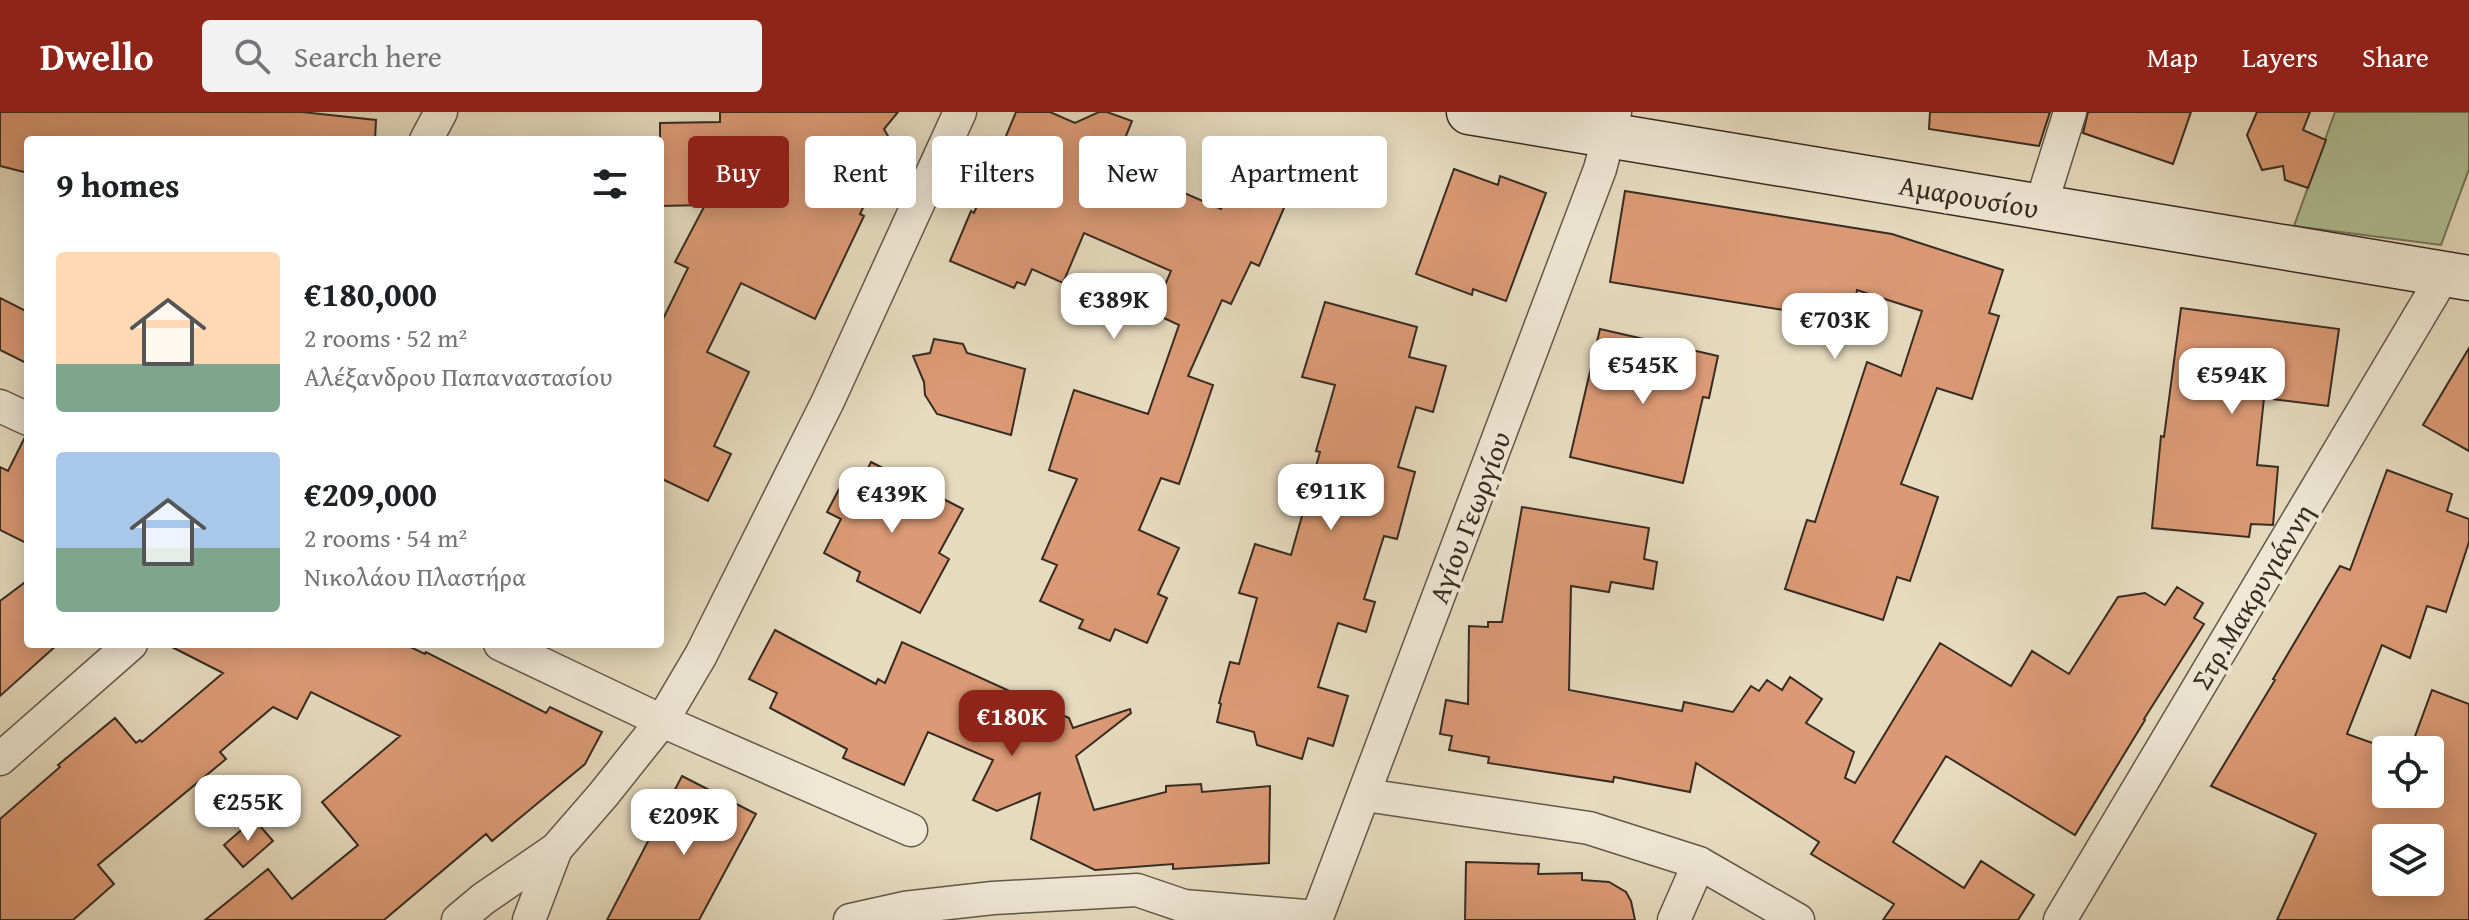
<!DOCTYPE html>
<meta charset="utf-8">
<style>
body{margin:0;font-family:"Gentium Book Plus",serif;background:#f2f2f2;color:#202124;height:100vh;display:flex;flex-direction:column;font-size:30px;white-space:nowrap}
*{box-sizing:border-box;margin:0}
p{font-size:26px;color:#757577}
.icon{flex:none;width:44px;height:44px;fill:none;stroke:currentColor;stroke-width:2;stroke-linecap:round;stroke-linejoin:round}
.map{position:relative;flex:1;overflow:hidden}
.side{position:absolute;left:24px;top:24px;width:640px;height:512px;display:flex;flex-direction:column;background:#fff;border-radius:8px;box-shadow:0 4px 20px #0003}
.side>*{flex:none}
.hud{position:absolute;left:688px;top:24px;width:760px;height:72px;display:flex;gap:16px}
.controls{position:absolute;left:2372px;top:624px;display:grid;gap:16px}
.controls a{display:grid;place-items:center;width:72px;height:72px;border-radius:8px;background:#fff;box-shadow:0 4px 20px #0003;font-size:40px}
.price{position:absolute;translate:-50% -68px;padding:0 18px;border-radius:16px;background:#fff;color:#222;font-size:26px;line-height:52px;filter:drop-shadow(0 2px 4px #0008)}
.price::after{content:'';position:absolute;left:50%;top:48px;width:24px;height:18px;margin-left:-12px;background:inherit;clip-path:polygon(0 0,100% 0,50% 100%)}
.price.on{background:#8f2418;color:#fff}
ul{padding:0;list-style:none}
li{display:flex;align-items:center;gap:24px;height:200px;padding:0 32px}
li span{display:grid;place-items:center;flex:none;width:224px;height:160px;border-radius:8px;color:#555}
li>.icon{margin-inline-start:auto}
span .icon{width:96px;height:96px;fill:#fffc;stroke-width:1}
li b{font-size:34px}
h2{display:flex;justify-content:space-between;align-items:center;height:96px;padding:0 32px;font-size:34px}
.pill{padding:0 28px;border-radius:8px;background:#fff;box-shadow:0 4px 20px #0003;font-size:28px;line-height:72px}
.pill.on{background:#8f2418;color:#fff}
header{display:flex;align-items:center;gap:48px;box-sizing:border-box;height:112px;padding:0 40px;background:#8f2418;color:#fff}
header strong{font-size:38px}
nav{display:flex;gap:44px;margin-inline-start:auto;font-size:28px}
.search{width:560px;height:72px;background:#f2f2f2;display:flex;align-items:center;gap:20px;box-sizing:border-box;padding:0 28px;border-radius:8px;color:#757577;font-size:30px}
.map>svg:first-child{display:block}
</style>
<header>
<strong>Dwello</strong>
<div class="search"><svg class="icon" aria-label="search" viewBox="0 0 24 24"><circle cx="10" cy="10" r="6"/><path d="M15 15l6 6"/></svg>Search here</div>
<nav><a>Map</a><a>Layers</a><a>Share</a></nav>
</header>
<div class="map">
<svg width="2469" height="808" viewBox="0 0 2469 808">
<rect width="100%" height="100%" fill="#e7dbbf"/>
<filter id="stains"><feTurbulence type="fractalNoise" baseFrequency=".0025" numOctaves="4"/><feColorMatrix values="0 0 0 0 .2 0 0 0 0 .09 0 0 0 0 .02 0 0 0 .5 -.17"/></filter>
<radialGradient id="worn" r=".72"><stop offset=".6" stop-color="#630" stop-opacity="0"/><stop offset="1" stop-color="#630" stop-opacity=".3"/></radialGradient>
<path fill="#b0c196" stroke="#74765c" stroke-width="2" d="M2335,0h134v57l-28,76 -147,-19z"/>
<path fill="#db9a75" stroke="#372c23" stroke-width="2" fill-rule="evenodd" d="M0,0h302l74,8 -1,20h-347v33l-28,-7z
M720,0h178l-14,17 9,16 -33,69 4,2 -49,103 -74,-36 -34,69 42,20 -35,74 17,8 -23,47 -48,-23v-153l28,-57 -13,-6 30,-57 -45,1v-83l60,-1z
M1016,0h34l25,11 24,-11h8l25,9 -17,42 106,46 10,-24 53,23 -25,58 -8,-4 -20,42 -9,-4 -34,76 25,9 -24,71 -10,28 -18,-6 -22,52 40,18 -21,46 9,4 -20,45 -32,-14 -5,12 -31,-13 4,-8 -43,-19 17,-36 -15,-6 35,-80 -28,-9 25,-80 74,24 31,-89 -26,-12 18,-42 -87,-38 -21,50 -31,-14 -7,16 -8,-3 -3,6 -64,-27 21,-50 3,2z
M1930,0h120l-11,34 -110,-17z
M2088,0h103l-18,52 -90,-31z
M2257,0h53l-7,18 23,10 -18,48 -23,-8 -2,-14 -21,4 -15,-35z
M1454,57l44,16 2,-9 46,17 -40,108 -33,-12 -1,6 -56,-21z
M1625,79l267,43 111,36 -14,43 10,3 -27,83 -35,-11 -36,96 37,13 -28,84 -13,-4 -14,43 -98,-31 22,-69 8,2 52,-160 34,14 21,-65 -65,-21 -5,31 -242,-39z
M0,186l28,14v52l-28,-14z
M1325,190l92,25 -8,30 37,9 -13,46 -17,-5 -18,60 17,5 -18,67 -13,-3 -20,63 11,3 -9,30 -28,-9 -20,64 30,9 -15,50 -25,-8 -6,21 -45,-14 -3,-13 -37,-10 4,-18 -2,-1 11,-41 9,2 18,-66 -18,-5 16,-49 36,11 29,-103 -4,-1 19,-66 -33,-8z
M2181,196l158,21 -11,77 -64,-8 -7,67 21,2 -5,58 -22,-1 -2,13 -97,-9 9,-92 3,1z
M1600,217l118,27 -9,42 -6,-1 -20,86 -113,-26z
M934,227l29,5 4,9 58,16 -14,66 -74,-21 -12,-19 -1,-13 -11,-26 17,-3z
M2469,236v103l-46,-26z
M25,325l3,1v106l-28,-14v-63l8,4z
M871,350l92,47 -24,44 10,6 -29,54 -63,-32 3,-9 -36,-19 17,-34 -14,-7 19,-36 14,8z
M2387,358l65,24 -5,17 22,8v23l-23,70 -19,-6 -17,52 -28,-13 -35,89 45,16h-6v44h44v-44h-20l22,-60 37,14v216h-192l39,-86 -105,-48 64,-106 -2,-1 67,-113 10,4zM2386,726h44v44h-44z
M1522,395l127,21 -5,31 13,3 -4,27 -42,-7 -2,10 -38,-6 -2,104 113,21 2,-9 49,10 18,-26 8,5 8,-11 15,10 8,-13 32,22 -16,24 48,29 -9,26 10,5 85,-140 71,43 21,-35 37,23 49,-77 27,-4 20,12 12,-18 26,16 -9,15 10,6 -60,95 1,1 -70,115 -129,-79 -53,86 71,46 17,-27 53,34 -16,25h-135l11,-16 -83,-50 8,-12 -123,-79 -6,29 -76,-15 -1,5 -125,-19 1,-6 -40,-7 3,-14 -12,-2 6,-34 22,4 1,-78 19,1v-5h14z
M28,468v64h30l-58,52v-95z
M775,518l101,54 2,-5 7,4 17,-41 167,76 4,10 57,-19 1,4 -55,43 18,54 72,-18v-6l35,-2 1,8 68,-6 -1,77 -96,6v-5l-78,6 -64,-31 9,-46 -43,18 -24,-11 20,-40 -65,-28 -24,53 -61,-27 4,-9 -77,-41 7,-15 -28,-14z
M166,532h238l21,10 1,-2 120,61 4,-6 52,25 -17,32 -93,77 -6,-7 -102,86h-179l63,-51 24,30 66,-54 -36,-43 78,-66 -89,-44 -14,27 -24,-12 -53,45 6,7 -128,106 16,19 -41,36h-73v-101l60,-52 -2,-2 57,-47 21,25 4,-3 2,2 81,-69z
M682,664l74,38 -57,106h-92z
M254,707l19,22 -30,26 -19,-22z
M1466,750l73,2 -1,10 44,-1v7l27,2 17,10 5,9 4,19h-170z"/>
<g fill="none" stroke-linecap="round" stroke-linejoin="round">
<g stroke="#63584a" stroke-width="35">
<path id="street" d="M426,28l15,-28
M2040,96l30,-96
M0,294l28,13
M500,532l162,77 249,109
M0,647l131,-115
M1365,683l224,33 110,35 99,57
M458,808l25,-21 73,-50
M529,808l27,-71 47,-54 59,-74 39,-66 127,-254 132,-289
M850,808l54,-12 89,-10 144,-8 47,16 133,11
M1316,808l284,-751 15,-57
M1674,808l25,-57
M2060,808l385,-647"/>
</g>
<g stroke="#372c23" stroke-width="47">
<path id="secondary" d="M1469,0l1000,166"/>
</g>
<use href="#street" stroke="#efe8d5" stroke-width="32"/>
<use href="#secondary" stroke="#efe8d5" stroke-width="44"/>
</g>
<g text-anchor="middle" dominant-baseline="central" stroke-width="8" stroke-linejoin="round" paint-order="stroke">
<g font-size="28" fill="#372c23" stroke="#efe8d5">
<text transform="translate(1969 84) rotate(10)">Αμαρουσίου</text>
<text transform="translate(1469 405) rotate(-69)">Αγίου Γεωργίου</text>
<text transform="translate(2252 484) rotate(-59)">Στρ.Μακρυγιάννη</text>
</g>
</g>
<rect width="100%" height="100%" filter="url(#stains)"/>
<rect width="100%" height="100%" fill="url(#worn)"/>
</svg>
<div class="controls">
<a><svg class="icon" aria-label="locate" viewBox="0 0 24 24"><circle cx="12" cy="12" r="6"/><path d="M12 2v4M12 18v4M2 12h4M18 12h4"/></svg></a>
<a><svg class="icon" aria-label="layers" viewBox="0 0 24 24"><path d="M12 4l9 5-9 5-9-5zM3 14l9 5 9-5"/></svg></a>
</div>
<b class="price" style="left:1114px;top:229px">€389K</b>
<b class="price" style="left:1835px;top:249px">€703K</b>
<b class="price" style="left:1643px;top:294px">€545K</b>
<b class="price" style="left:2232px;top:304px">€594K</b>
<b class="price" style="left:1331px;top:420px">€911K</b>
<b class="price" style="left:892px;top:423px">€439K</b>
<b class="price on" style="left:1012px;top:646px">€180K</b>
<b class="price" style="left:248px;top:731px">€255K</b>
<b class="price" style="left:684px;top:745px">€209K</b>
<div class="hud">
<a class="pill on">Buy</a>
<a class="pill">Rent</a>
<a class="pill">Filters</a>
<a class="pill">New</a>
<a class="pill">Apartment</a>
</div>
<section class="side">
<h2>9 homes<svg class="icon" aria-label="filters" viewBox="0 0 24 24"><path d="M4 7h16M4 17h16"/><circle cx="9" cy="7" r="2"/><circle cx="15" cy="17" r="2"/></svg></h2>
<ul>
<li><span style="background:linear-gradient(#ffd9b3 70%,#7fa58c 0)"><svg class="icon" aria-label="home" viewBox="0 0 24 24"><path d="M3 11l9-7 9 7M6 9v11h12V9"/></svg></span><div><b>€180,000</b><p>2 rooms · 52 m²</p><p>Αλέξανδρου Παπαναστασίου</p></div></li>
<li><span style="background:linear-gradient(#a9c7e8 60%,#7fa58c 0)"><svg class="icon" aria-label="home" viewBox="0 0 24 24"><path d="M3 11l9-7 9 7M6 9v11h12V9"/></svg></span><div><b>€209,000</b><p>2 rooms · 54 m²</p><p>Νικολάου Πλαστήρα</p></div></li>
</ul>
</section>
</div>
